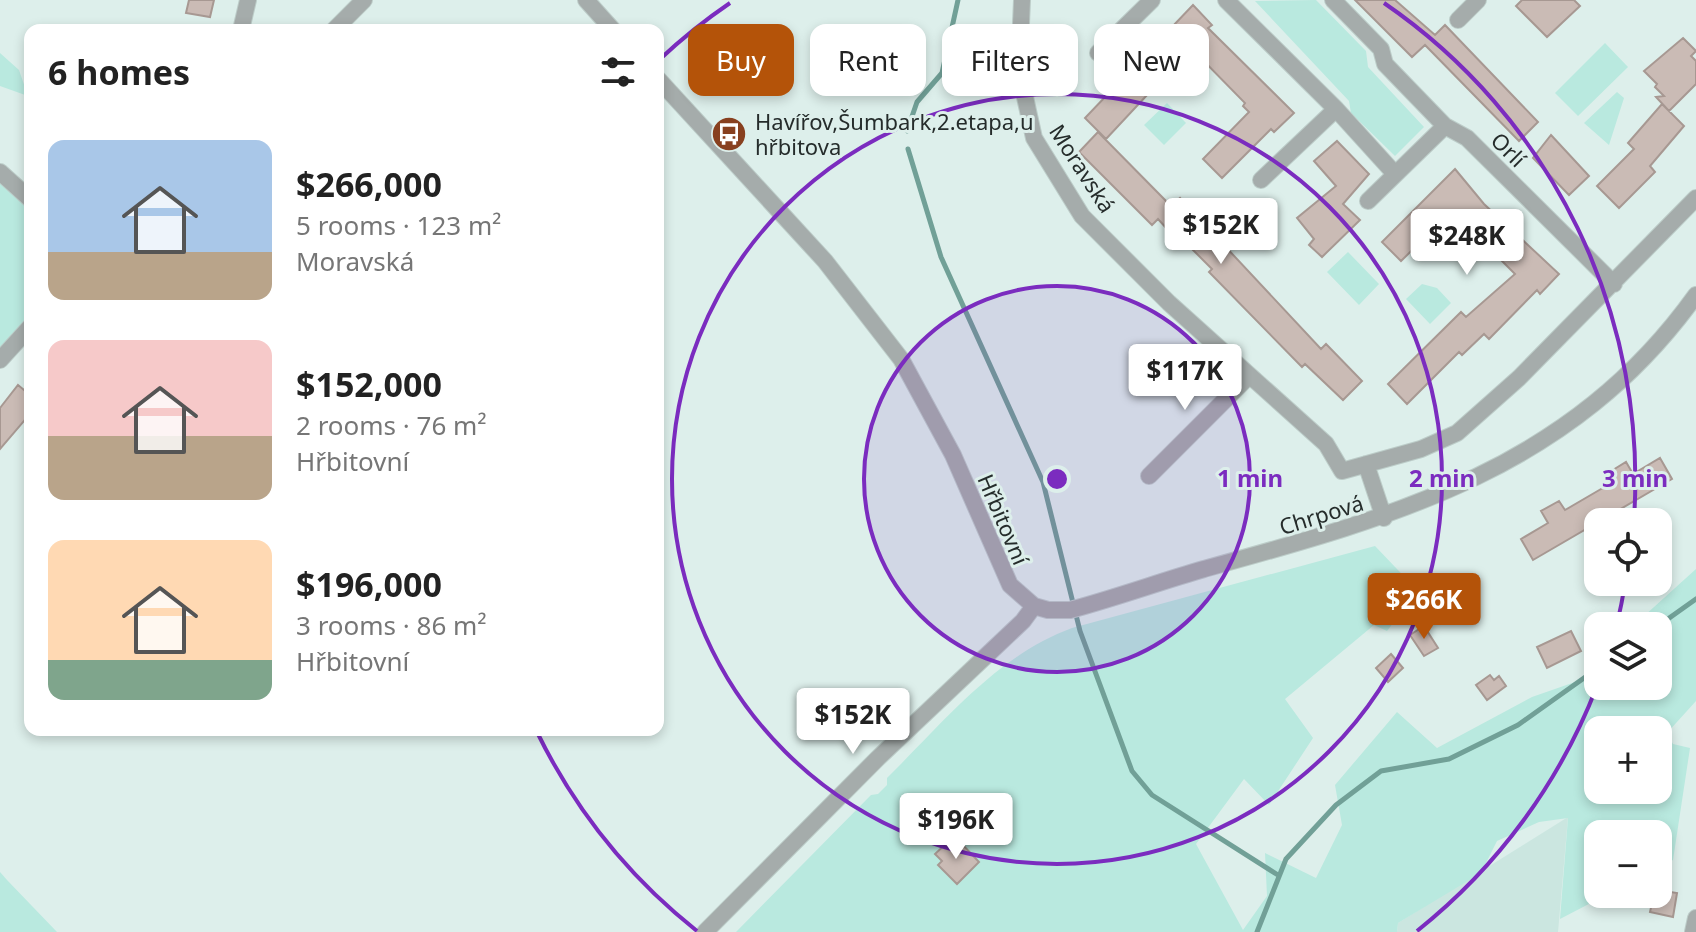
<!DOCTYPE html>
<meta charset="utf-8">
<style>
body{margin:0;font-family:"Noto Sans",sans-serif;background:#f6f6f6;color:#222;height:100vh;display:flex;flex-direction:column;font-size:30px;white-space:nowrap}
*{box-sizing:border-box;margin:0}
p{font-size:26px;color:#767676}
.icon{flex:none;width:44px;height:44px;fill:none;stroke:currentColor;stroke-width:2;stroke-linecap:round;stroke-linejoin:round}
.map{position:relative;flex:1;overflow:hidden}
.sheet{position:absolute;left:24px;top:24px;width:640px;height:712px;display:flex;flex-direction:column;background:#fff;border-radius:16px;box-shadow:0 4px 12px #0003}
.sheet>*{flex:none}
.banner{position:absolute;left:688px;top:24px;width:760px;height:72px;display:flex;gap:16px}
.controls{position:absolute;left:1584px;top:508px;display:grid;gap:16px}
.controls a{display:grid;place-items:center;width:88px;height:88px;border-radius:16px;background:#fff;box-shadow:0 4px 12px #0003;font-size:40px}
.price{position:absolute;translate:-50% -68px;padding:0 18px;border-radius:8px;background:#fff;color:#222;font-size:26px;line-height:52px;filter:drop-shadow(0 2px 4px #0008)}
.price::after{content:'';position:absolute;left:50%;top:48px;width:24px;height:18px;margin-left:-12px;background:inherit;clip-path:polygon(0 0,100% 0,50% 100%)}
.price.active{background:#b45309;color:#fff}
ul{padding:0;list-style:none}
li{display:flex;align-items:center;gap:24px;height:200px;padding:0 24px}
li span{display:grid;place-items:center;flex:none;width:224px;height:160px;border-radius:16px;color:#555}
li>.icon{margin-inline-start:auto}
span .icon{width:96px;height:96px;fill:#fffc;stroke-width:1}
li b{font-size:34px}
h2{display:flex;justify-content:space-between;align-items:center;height:96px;padding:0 24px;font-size:34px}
.tag{padding:0 28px;border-radius:16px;background:#fff;box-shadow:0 4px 12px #0003;font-size:28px;line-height:72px}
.tag.active{background:#b45309;color:#fff}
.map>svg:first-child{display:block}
</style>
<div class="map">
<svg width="1696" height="932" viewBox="0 0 1696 932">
<rect width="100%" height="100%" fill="#ddefeb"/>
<path fill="#cbe6e0" d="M1568,817l-10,115h-161l1,-9z"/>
<path fill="#b9e9df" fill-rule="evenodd" d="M1316,0l50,51 2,16 56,60 -29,29 -44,-43 -2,-12 -94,-100z
M1605,43l23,24 -50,49 -23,-23z
M0,53l19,17 9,26 -28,-10z
M1617,92l7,6 -15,47 -25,-22z
M1167,103l19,20 -22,22 -20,-20z
M0,172l30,27v129l-30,33z
M1348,252l31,32 -20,21 -32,-33z
M1422,284l15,4 14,15 -21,21 -24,-25z
M1375,546l43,45 -31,40 -13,-6 -89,74 28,39 -44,67 -25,-26 -48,65 47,86 24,-34 -2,-43 51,25 26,-53 -7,-40 62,-73 40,36 95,-51 66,-23v12h60v-60h-25l63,-57v132l-29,32 6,11 17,4 -17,112 -15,7v-33h-60v60h10l-48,25 8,-101 -29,4 -42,19 -16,32 -83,50 -1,9h-661l135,-137 7,-1 9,-9v-7c57,-56 109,-122 185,-150zM1598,730h60v60h-60z
M0,872l7,8 50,52h-57z"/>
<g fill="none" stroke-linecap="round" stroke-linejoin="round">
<path stroke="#71a097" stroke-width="5" d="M907,131l10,-29 25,-29 16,-73
M908,149l33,108 102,225 37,149 52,140 20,24 126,80
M1658,626l38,-27
M1257,932l29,-73 50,-54 45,-34 68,-12 69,-34 80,-57"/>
</g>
<path fill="#cabbb5" stroke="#a79892" stroke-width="2" d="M189,0h25l-4,17 -24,-4z
M1355,0h40l40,35 10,-10 93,97 -19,19 -94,-96 -13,12z
M1522,0h52l6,6 -33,31 -31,-31z
M1193,5l19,20 -4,3 86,85 -20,19 -3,-3 -49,49 -19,-19 46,-47 -6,-6 2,-3 -54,-55 -85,91 -21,-21z
M1683,38l13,13 -5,5 5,5v23l-27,27 -13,-14 8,-1 -9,-9 2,-3 -13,-13z
M1662,104l22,22 -34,40 5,6 -36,36 -22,-22 37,-37 -6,-6z
M1098,132l73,74 9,-8 141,151 5,-5 36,37 -19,19 -38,-36 -3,3 -93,-95 3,-3 -31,-31 -3,3 -20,-22 -6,6 -73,-73z
M1551,135l38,41 -20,19 -36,-37z
M1337,141l32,33 -26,30 17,16 -38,37 -13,-12 5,-6 -17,-21 39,-32 -22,-25z
M1455,169l29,35 75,70 -19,20 -3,-4 -48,49 -5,-5 -22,21 -3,-3 -52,52 -19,-20 73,-72 5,5 49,-43 -60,-60 -7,6 -2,-3 -45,44 -19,-19z
M1171,352l18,16 -19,22 -18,-16z
M18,385l12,10v19l-30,35v-41z
M1660,458l12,21 -139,81 -12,-21 27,-16 -7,-12 18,-10 6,9 48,-28 -5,-9 18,-11 7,12z
M1424,626l14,22 -14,8 -14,-21z
M1571,631l10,20 -34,17 -10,-21z
M1391,654l12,14 -15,14 -12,-14z
M1490,675l4,5 5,-4 7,10 -19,14 -11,-15z
M950,840l7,6 4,-3 18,19 -22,22 -19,-19 4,-4 -7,-7z
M1658,890l19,3 -4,24 -23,-5 4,-18h4z"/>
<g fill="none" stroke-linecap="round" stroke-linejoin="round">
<g stroke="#bcccc8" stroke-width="18">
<path id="street" d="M586,0l27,30
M1022,0l-3,70 15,68 48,78 87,87 157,141 16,27 79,-22 36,-16 62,-55 177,-180
M1226,0l110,109 59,65
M1333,0l48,49 4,15 60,62 22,12 147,146
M1458,20l20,-20
M241,30l7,-30
M334,30l30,-30
M1098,53l54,-53
M658,79l167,182 76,98 52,96 57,130 24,21 14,4h22c45,-12 89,-28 134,-41 193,-53 368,-101 492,-274
M0,172l30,27
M1261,180l75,-71
M1368,201l77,-75
M0,360l30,-33
M1366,464l18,54
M1149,476l100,-100
M705,932l173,-174 145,-137 11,-15
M1693,932l3,-14"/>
</g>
<use href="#street" stroke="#a5acab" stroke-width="16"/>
</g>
<circle cx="1057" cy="479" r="193" fill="#7b2cbf" fill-opacity=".12"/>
<g fill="none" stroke="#7b2cbf" stroke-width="4">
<circle cx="1057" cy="479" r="193"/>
<circle cx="1057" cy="479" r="385"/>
<path d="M1625 584A578 578 0 0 1 1617 624M1597 686A578 578 0 0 1 1417 931M697 931A578 578 0 0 1 537 732M659 60A578 578 0 0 1 730 3M1384 3A578 578 0 0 1 1634 519"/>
</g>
<defs>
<g id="bus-disc" transform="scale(1.8)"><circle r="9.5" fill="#88401f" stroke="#ddefeb"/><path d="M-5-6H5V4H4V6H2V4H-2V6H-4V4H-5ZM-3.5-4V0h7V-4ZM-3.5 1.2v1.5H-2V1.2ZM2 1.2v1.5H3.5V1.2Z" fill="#fff"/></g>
</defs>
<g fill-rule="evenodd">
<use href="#bus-disc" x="729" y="134"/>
</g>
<g text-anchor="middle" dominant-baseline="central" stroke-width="6" stroke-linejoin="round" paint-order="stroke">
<g font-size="22" fill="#252c2b" stroke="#ddefeb" text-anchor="start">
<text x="755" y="121">Havířov,Šumbark,2.etapa,u<tspan x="755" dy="25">hřbitova</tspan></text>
</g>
<g font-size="22" fill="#252c2b" stroke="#ddefeb">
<text transform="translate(1509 149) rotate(45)">Orlí</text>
<text transform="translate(1083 168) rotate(57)">Moravská</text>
<text transform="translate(1321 514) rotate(-17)">Chrpová</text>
<text transform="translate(1004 519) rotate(67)">Hřbitovní</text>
</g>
</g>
<circle cx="1057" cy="479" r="12" fill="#7b2cbf" stroke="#ddefeb" stroke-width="4"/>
<g font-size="24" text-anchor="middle" font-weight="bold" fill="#7b2cbf" stroke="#ddefeb" stroke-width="6" stroke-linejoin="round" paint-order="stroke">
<text x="1250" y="487">1 min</text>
<text x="1442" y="487">2 min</text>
<text x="1635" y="487">3 min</text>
</g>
</svg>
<div class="controls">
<a><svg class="icon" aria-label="locate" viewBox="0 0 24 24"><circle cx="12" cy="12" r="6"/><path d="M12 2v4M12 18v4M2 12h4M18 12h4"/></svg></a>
<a><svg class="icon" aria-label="layers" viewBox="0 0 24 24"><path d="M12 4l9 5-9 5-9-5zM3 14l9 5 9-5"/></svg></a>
<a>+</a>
<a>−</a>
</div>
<b class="price" style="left:1221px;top:266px">$152K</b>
<b class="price" style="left:1467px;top:277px">$248K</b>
<b class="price" style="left:1185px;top:412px">$117K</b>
<b class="price active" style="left:1424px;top:641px">$266K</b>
<b class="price" style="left:853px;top:756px">$152K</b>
<b class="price" style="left:956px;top:861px">$196K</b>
<div class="banner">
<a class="tag active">Buy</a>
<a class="tag">Rent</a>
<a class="tag">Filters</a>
<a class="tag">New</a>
</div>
<section class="sheet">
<h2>6 homes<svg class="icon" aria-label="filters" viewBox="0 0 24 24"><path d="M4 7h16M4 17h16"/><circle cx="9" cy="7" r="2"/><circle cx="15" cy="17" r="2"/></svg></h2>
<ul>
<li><span style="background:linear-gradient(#a9c7e8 70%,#b9a48a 0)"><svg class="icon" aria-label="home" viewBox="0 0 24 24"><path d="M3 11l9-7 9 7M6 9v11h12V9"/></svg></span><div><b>$266,000</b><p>5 rooms · 123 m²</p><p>Moravská</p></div></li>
<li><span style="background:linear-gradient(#f6c9c9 60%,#b9a48a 0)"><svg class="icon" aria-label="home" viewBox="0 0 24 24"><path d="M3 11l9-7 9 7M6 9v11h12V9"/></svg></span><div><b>$152,000</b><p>2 rooms · 76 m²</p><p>Hřbitovní</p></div></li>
<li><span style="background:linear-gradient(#ffd9b3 75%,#7fa58c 0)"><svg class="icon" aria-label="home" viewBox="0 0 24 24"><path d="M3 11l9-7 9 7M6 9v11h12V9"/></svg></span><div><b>$196,000</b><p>3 rooms · 86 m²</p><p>Hřbitovní</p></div></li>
</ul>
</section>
</div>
